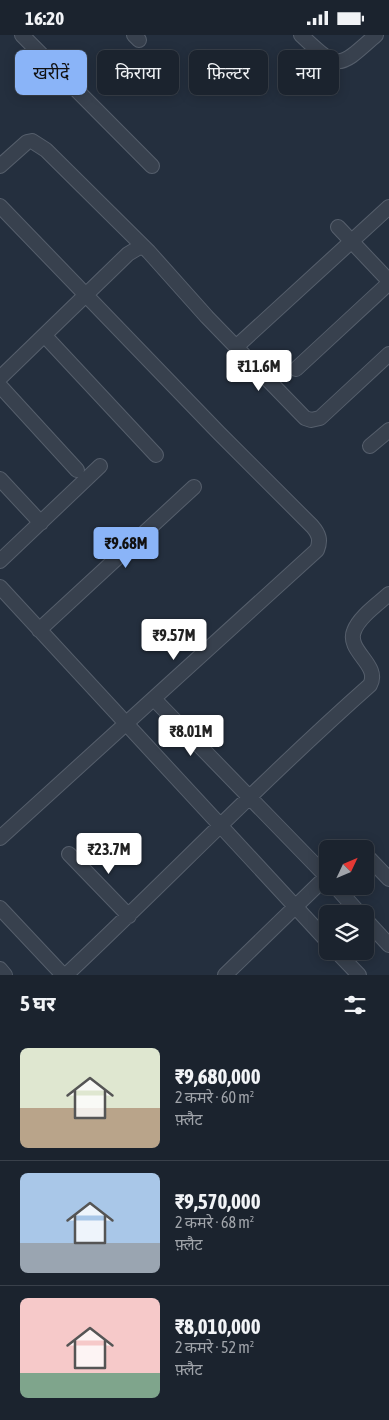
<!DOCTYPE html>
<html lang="hi">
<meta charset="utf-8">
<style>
body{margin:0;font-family:"Asap Condensed","Noto Sans Devanagari",sans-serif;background:#282f3a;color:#f1f3f6;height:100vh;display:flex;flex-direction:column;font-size:19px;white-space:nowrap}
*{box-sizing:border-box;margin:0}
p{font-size:16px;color:#a0a4aa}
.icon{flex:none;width:28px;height:28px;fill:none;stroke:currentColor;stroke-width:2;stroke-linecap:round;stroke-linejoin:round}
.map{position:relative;height:940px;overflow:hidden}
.drawer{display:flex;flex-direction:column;background:#1b232e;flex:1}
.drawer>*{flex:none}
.guide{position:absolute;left:15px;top:15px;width:360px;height:45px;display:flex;gap:10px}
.needle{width:32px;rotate:46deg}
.tools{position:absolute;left:319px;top:805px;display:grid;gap:10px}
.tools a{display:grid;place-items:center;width:55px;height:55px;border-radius:8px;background:#1b232e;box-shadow:0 2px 12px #0003,0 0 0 1px #39404a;font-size:25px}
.price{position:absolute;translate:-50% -42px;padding:0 11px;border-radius:5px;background:#fff;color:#222;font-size:16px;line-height:32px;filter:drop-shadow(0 1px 2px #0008)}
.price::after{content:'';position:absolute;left:50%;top:30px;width:15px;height:11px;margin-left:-8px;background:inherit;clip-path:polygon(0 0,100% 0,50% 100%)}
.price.current{background:#8ab4f8;color:#111}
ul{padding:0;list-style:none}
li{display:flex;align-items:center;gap:15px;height:125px;padding:0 20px}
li+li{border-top:1px solid #39404a}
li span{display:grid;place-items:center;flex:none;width:140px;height:100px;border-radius:8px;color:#555}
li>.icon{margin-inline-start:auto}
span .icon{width:60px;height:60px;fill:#fffc;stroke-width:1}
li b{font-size:21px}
h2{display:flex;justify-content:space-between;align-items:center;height:60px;padding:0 20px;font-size:21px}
.pill{padding:0 18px;border-radius:8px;background:#1b232e;box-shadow:0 2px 12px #0003,0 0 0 1px #39404a;font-size:18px;line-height:45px}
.pill.current{background:#8ab4f8;color:#111}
.status{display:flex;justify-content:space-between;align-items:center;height:35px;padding:0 25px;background:#1b232e;direction:ltr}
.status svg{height:14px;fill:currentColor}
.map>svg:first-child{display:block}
</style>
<div class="status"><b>16:20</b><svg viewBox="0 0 49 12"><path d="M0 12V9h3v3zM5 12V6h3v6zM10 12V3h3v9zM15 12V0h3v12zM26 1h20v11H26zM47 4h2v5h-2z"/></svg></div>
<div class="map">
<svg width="389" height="940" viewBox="0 0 389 940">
<rect width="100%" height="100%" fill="#242f3e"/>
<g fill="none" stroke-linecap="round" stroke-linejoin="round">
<g stroke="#565f6c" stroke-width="16">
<path id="minor" d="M22,0l130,131
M134,0l5,5
M301,0c38,36 37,34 75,0
M0,131l27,-24 5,-1 14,9 103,102 58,65 98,101 6,2 9,-2 69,-64
M0,171l219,227 93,93c7,8 9,14 5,24l-317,288
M338,192l51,54
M45,301l111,119
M236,312l153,-140
M296,334l93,-86
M0,343l128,-124 10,-6 6,-1
M0,351l77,84
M370,411l19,-16
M0,444l41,44
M0,526l100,-95
M0,552l328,355
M39,595l155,-143
M154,664l174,179
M69,819l60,62
M365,819l24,25
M335,851l25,28
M0,873l63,67
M365,884l24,26
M336,916l23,24
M0,934l5,6
M66,940c102,-96 199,-197 304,-290 11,-20 -24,-34 -16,-54 5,-14 24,-27 35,-37
M225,940l103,-100"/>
</g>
<use href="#minor" stroke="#38414e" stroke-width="14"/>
</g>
</svg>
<div class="tools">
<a><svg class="needle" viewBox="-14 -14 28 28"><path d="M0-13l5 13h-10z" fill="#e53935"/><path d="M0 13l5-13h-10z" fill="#a0a4aa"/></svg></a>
<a><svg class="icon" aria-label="layers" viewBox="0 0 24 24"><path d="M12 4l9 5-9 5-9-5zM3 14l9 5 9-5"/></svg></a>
</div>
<b class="price" style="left:259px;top:357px">₹11.6M</b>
<b class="price current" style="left:126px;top:534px">₹9.68M</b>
<b class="price" style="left:174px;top:626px">₹9.57M</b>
<b class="price" style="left:191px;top:722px">₹8.01M</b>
<b class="price" style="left:109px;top:840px">₹23.7M</b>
<div class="guide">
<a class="pill current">खरीदें</a>
<a class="pill">किराया</a>
<a class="pill">फ़िल्टर</a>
<a class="pill">नया</a>
</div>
</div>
<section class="drawer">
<h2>5 घर<svg class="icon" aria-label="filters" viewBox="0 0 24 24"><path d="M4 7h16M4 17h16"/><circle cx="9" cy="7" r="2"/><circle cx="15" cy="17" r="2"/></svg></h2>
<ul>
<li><span style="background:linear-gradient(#dfe7d0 60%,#b9a48a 0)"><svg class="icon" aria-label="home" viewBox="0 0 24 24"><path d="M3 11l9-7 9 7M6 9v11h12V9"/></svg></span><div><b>₹9,680,000</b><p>2 कमरे · 60 m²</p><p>फ़्लैट</p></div></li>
<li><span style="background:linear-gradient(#a9c7e8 70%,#9aa5b1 0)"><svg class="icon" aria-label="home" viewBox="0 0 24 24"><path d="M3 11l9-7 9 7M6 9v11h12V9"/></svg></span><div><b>₹9,570,000</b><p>2 कमरे · 68 m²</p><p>फ़्लैट</p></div></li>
<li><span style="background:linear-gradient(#f6c9c9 75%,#7fa58c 0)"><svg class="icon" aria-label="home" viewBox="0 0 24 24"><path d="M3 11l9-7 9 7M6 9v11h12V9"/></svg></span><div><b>₹8,010,000</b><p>2 कमरे · 52 m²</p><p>फ़्लैट</p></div></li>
</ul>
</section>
